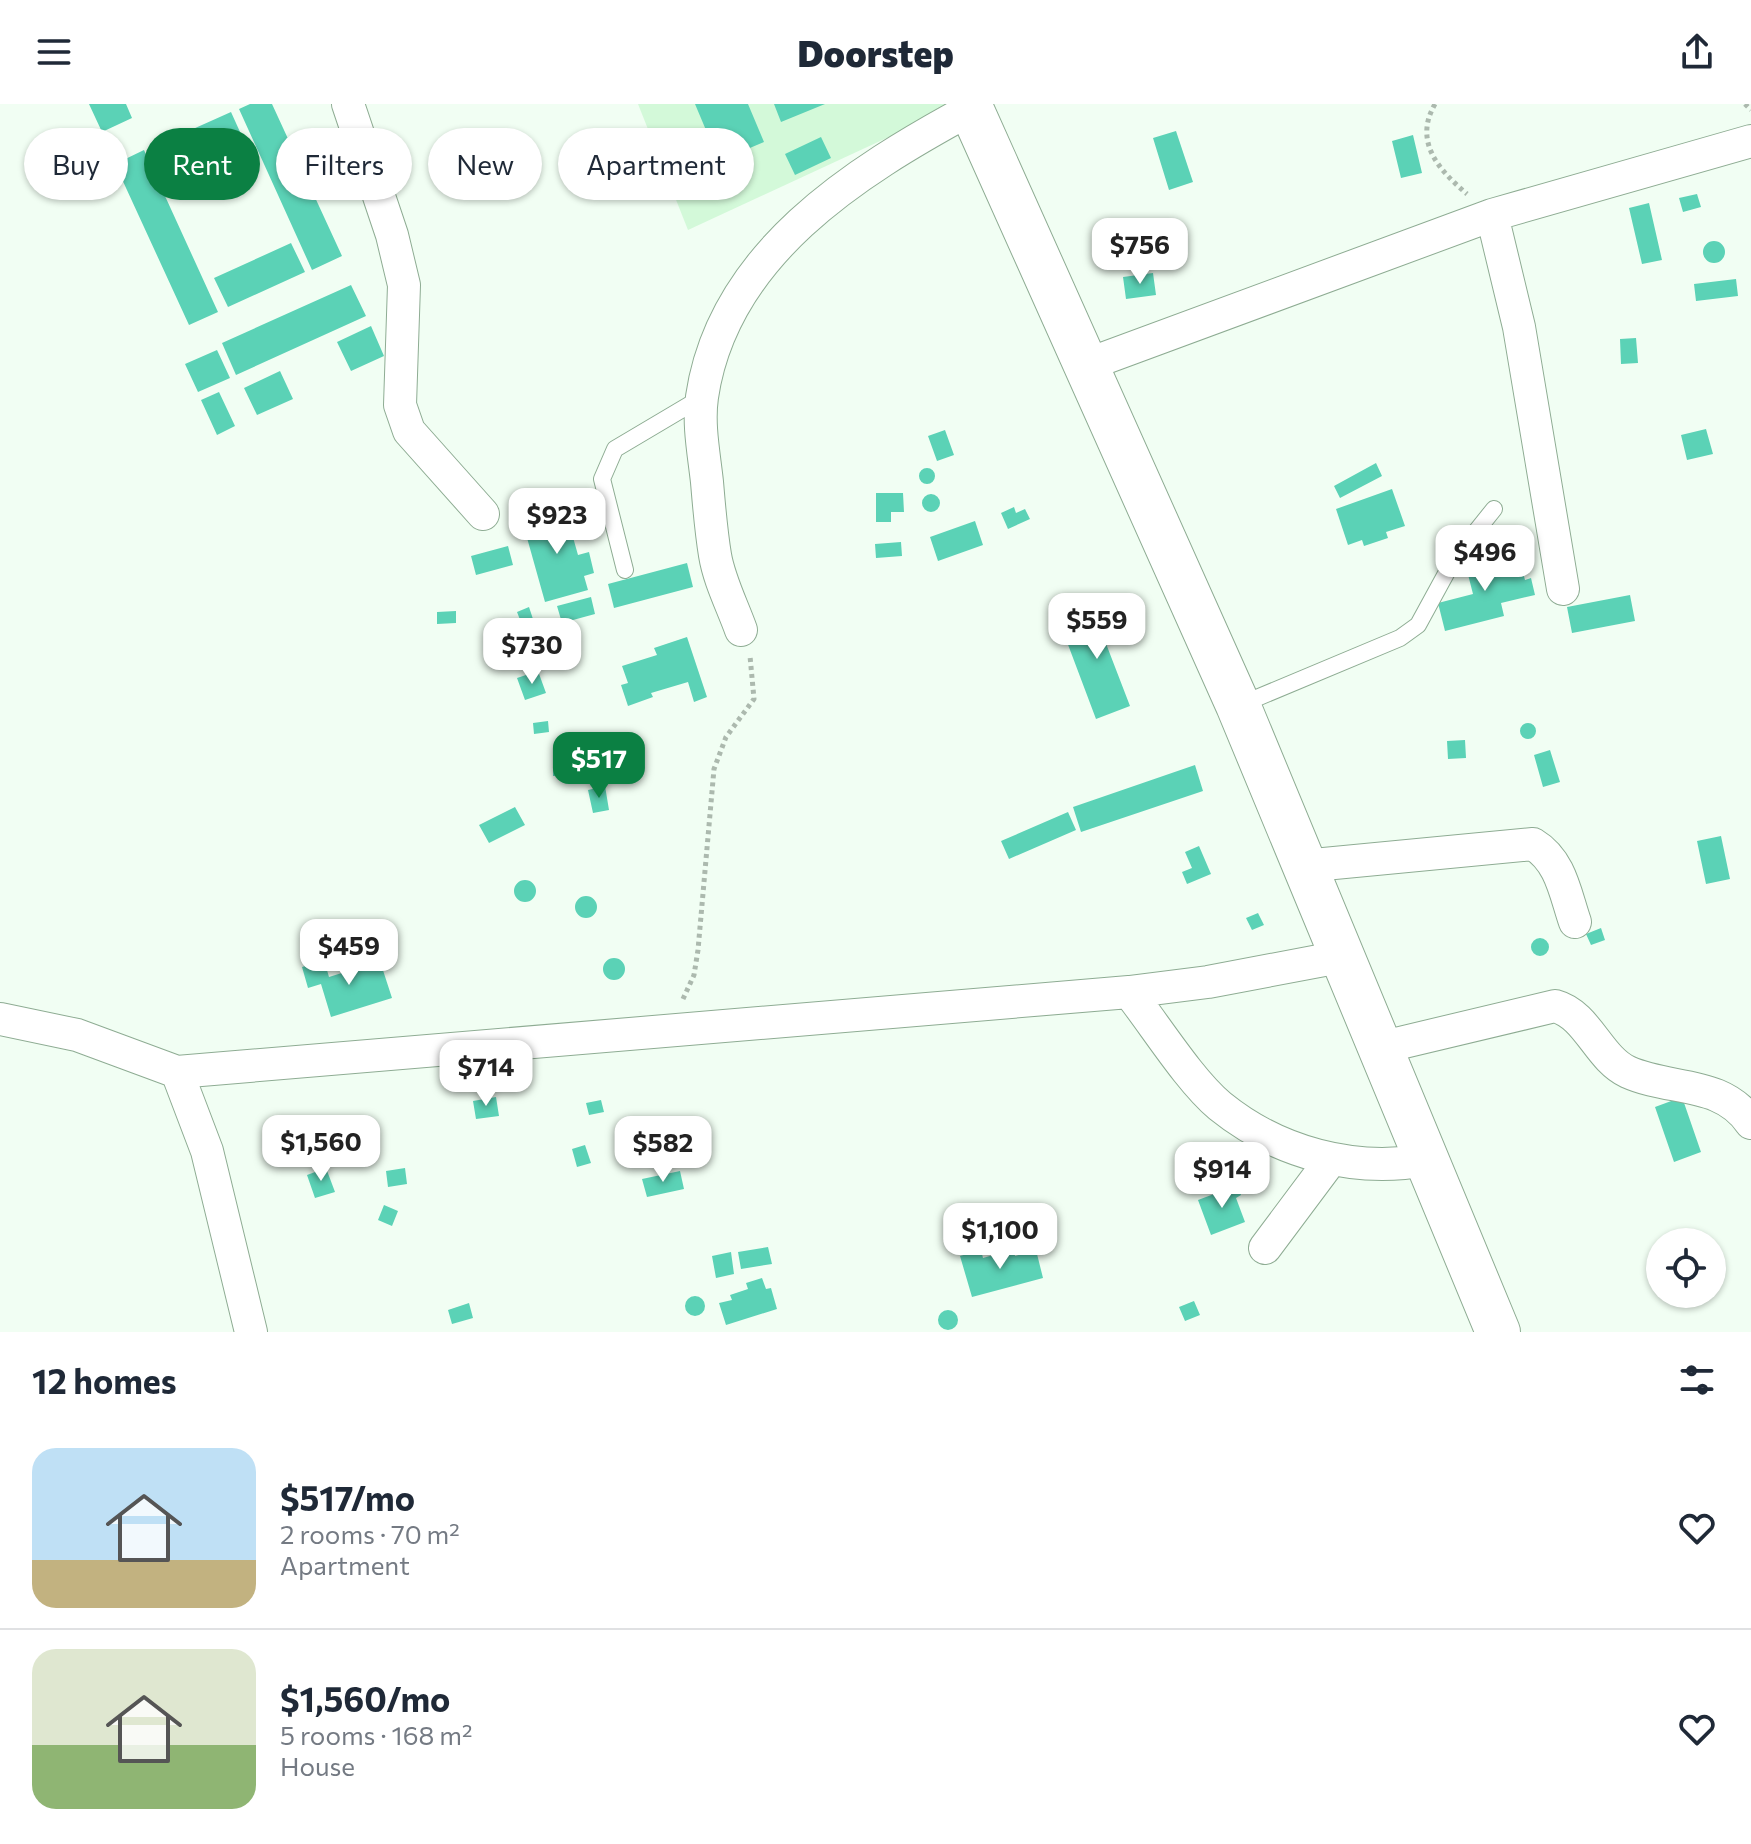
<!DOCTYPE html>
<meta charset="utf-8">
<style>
body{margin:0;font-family:Commissioner,sans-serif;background:#f6f6f7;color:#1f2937;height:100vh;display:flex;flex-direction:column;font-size:30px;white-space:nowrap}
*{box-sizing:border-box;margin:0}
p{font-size:26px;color:#747a83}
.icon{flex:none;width:44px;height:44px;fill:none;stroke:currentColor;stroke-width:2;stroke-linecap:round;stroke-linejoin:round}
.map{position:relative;height:1228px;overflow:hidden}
.side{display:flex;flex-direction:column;background:#fff;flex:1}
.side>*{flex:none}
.guide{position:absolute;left:24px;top:24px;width:800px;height:72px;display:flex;gap:16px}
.buttons{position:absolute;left:1646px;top:1124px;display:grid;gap:16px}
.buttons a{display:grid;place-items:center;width:80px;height:80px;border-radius:50%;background:#fff;box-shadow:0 2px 6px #0004;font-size:40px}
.price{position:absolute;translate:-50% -68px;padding:0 18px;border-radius:16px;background:#fff;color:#222;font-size:26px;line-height:52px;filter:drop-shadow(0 2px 4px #0008)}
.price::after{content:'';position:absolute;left:50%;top:48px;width:24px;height:18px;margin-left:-12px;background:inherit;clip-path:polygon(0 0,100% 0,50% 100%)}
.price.selected{background:#0b8043;color:#fff}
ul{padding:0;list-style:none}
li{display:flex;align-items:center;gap:24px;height:200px;padding:0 32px}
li+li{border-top:2px solid #e0e1e3}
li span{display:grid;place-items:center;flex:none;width:224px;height:160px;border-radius:24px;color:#555}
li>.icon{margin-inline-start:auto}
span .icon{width:96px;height:96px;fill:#fffc;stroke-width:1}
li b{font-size:34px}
h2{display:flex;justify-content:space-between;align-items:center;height:96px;padding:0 32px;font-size:34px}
.pill{padding:0 28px;border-radius:36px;background:#fff;box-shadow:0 2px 6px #0004;font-size:28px;line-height:72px}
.pill.selected{background:#0b8043;color:#fff}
header{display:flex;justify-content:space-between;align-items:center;height:104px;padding:0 32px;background:#fff;font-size:36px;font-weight:800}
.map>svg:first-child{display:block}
</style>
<header><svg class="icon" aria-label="menu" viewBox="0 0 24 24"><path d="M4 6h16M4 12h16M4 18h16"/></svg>Doorstep<svg class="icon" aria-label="share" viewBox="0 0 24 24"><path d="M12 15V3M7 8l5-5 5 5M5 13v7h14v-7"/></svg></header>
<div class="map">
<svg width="1751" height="1228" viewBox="0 0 1751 1228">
<rect width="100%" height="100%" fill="#f1fef3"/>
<path fill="#d3f9d9" d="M638,0h322l-272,126z"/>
<path fill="#5bd2b6" d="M89,0h37l6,14 -30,14z
M250,0h22l70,152 -30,14 -73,-161z
M695,0h53l16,38 -45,19z
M774,0h51l-44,18z
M231,8l14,31 -75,34 -15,-31z
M1176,27l17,51 -24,8 -16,-52z
M1413,31l9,38 -21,5 -9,-37z
M821,33l10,21 -36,17 -10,-21z
M144,46l74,162 -29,13 -74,-161z
M1697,90l4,13 -18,5 -4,-14z
M1649,99l13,57 -20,4 -13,-56z
M1703 148a11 11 0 1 1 22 0a11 11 0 1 1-22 0Z
M291,139l14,29 -77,35 -14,-29z
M1153,169l3,22 -30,4 -3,-22z
M1736,175l2,17 -42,5 -2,-17z
M351,181l15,31 -130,59 -14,-32z
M371,222l13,30 -33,15 -14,-29z
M1636,234l2,25 -17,1 -1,-25z
M217,246l13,28 -32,14 -13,-28z
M280,267l13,28 -36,16 -13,-27z
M219,288l16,34 -18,9 -16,-35z
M1706,325l7,25 -26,6 -6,-25z
M945,326l9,25 -17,6 -9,-25z
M1376,359l6,13 -42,22 -6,-12z
M919 372a8 8 0 1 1 16 0a8 8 0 1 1-16 0Z
M1392,385l13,37 -19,6 2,6 -24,8 -2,-6 -14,5 -12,-36z
M876,389h27l1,19h-13v10h-15z
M922 399a9 9 0 1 1 18 0a9 9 0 1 1-18 0Z
M1014,403l2,6 9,-4 5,10 -22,10 -7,-16z
M565,405l13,46 11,-3 5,21 -10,3 4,14 -43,12 -23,-82z
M975,417l8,24 -45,16 -8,-24z
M901,438l1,14 -26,2 -1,-14z
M508,442l5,19 -37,10 -5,-19z
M1487,446l6,22 28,-7 4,15 6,-2 4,17 -34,8 3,13 -59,15 -7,-28 35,-9 -10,-39z
M687,459l6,24 -79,21 -6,-24z
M1630,491l5,26 -63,12 -5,-26z
M591,493l4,17 -33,9 -5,-17z
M529,503l8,24 -11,4 -9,-23z
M1111,504l10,27 -16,6 25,65 -34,13 -35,-93z
M456,507v12l-19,1v-12z
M687,533l20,60 -13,5 -6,-20 -37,11 2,4 -25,9 -7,-21 7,-2 -6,-17 35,-11 -3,-7z
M538,567l8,22 -21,7 -8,-22z
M548,617l1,11 -15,2 -1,-11z
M1520 627a8 8 0 1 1 16 0a8 8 0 1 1-16 0Z
M1465,636l1,18 -18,1 -1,-18z
M1550,646l10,32 -17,5 -9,-32z
M553,657h19v15h-19z
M1195,661l8,26 -122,41 -8,-25z
M605,682l4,24 -16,3 -5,-23z
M515,703l10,18 -36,18 -10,-18z
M1068,708l8,18 -67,29 -8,-18z
M1721,732l9,43 -24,5 -9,-43z
M1199,742l12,28 -24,10 -5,-12 10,-4 -7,-16z
M514 787a11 11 0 1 1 22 0a11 11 0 1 1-22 0Z
M575 803a11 11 0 1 1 22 0a11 11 0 1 1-22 0Z
M1258,809l6,12 -12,5 -6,-12z
M1601,824l4,12 -14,5 -5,-11z
M1531 843a9 9 0 1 1 18 0a9 9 0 1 1-18 0Z
M603 865a11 11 0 1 1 22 0a11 11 0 1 1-22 0Z
M324,856l5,17 51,-16 12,37 -61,19 -10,-33 -13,4 -6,-21z
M496,993l3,19 -23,3 -3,-18z
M1682,993l19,55 -27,10 -19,-55z
M601,996l3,12 -15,3 -3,-12z
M585,1041l6,18 -14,4 -5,-18z
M326,1064l9,24 -20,6 -8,-23z
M405,1064l2,16 -19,3 -2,-16z
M680,1067l4,18 -37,8 -5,-18z
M1238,1081l3,10 -5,3 9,24 -34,13 -13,-35z
M384,1101l14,6 -6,15 -14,-6z
M768,1143l4,17 -31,5 -3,-17z
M1014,1145l1,7 21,-6 7,28 -71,19 -12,-41 21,-6 2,8z
M731,1148l3,22 -18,4 -4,-22z
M762,1174l4,11 5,-1 6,21 -51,16 -7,-22 13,-3 -2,-5 18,-6 -2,-6z
M685 1202a10 10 0 1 1 20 0a10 10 0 1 1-20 0Z
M1194,1197l6,14 -15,6 -6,-14z
M469,1199l4,15 -21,6 -4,-14z
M938 1216a10 10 0 1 1 20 0a10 10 0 1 1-20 0Z"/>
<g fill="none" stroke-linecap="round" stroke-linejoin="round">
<g stroke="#8eac93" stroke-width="18">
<path id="lane" d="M625,466l-23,-91 13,-30 86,-51
M1240,601l160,-67 18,-13 36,-66 40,-50"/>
</g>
<g stroke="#8eac93" stroke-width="34">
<path id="street" d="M348,0l44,131 12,50 -4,120 9,26 74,83
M1492,111l27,112 44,262
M1086,261l406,-150 259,-74
M741,526c-9,-25 -22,-50 -26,-75 -4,-24 -6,-49 -8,-73 -3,-28 -9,-57 -5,-85 21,-143 153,-225 269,-288
M1303,762l230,-22c28,17 32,49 42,78
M1129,888l79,-10 132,-25
M0,915l77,16 100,37 30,79 44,181
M1379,944l176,-42c33,9 43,52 73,66 42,19 94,8 123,51
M177,968l952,-80c26,33 60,88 91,114 58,47 134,67 206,54
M1265,1144l65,-87"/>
</g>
<g stroke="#8eac93" stroke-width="46">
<path id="secondary" d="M969,0l269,601 260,627"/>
</g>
<path stroke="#acb9ae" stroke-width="5" stroke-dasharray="4 4" stroke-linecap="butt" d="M1435,0c-22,38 4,66 32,90
M1745,0l6,6
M683,895l11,-24 4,-25 16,-181 12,-32 28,-38 -4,-43"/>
<use href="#lane" stroke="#fff" stroke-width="16"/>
<use href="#street" stroke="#fff" stroke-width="32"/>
<use href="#secondary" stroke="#fff" stroke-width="44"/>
</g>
</svg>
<div class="buttons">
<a><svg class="icon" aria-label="locate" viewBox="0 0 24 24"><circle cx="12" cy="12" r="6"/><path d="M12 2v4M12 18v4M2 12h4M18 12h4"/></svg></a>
</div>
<b class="price" style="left:1140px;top:182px">$756</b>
<b class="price" style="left:557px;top:452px">$923</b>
<b class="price" style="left:1485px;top:489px">$496</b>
<b class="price" style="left:1097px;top:557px">$559</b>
<b class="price" style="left:532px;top:582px">$730</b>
<b class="price selected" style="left:599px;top:696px">$517</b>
<b class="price" style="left:349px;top:883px">$459</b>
<b class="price" style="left:486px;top:1004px">$714</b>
<b class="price" style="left:321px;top:1079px">$1,560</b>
<b class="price" style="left:663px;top:1080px">$582</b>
<b class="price" style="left:1222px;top:1106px">$914</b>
<b class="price" style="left:1000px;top:1167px">$1,100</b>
<div class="guide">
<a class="pill">Buy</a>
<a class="pill selected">Rent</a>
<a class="pill">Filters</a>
<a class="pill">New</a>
<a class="pill">Apartment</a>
</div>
</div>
<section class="side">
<h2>12 homes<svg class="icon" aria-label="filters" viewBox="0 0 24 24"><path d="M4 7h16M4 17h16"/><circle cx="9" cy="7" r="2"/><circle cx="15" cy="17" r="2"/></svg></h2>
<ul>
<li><span style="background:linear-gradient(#bfe0f5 70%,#c2b280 0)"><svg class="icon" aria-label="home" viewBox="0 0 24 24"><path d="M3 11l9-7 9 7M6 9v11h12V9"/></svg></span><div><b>$517/mo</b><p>2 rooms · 70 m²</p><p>Apartment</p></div><svg class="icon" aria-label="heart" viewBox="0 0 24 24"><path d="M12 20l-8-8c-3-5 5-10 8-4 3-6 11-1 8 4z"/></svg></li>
<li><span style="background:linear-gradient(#dfe7d0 60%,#8fb573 0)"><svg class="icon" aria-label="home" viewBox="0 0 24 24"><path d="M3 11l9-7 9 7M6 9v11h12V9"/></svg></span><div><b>$1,560/mo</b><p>5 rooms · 168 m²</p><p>House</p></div><svg class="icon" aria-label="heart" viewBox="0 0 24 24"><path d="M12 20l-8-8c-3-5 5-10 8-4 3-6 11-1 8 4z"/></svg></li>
</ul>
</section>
